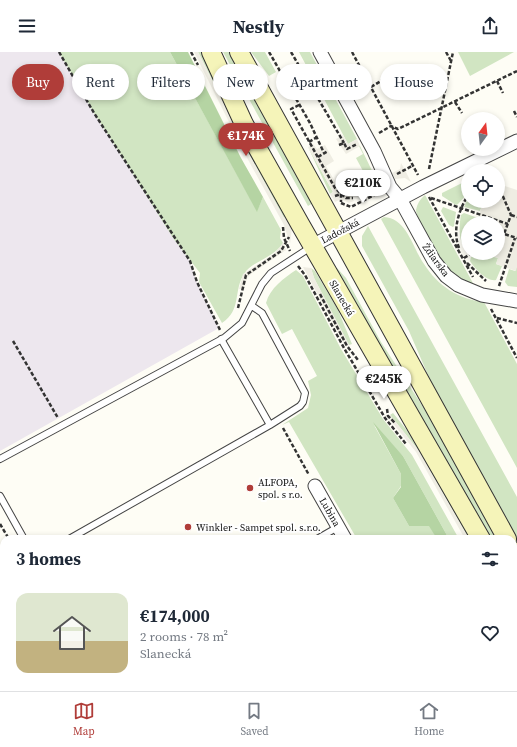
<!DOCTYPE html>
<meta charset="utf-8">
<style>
body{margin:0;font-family:"Source Serif 4",serif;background:#f6f6f7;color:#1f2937;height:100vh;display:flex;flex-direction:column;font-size:15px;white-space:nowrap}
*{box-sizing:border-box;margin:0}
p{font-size:13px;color:#747a83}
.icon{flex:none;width:22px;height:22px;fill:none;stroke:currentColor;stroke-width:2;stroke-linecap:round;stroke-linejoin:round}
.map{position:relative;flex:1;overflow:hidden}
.drawer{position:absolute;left:0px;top:483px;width:517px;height:156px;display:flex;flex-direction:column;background:#fff;border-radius:12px 12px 0 0;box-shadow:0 2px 6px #0003}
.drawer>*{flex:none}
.hud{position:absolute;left:12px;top:12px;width:493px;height:36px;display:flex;gap:8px}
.needle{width:26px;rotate:15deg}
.fabs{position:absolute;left:461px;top:60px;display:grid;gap:8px}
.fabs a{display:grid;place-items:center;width:44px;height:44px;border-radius:50%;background:#fff;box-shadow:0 2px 6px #0003;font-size:20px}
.price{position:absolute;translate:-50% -34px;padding:0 9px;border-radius:14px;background:#fff;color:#222;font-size:13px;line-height:26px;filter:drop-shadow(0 1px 2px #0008)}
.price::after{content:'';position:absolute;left:50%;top:24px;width:12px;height:9px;margin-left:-6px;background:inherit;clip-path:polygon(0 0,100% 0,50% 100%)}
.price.on{background:#b03d39;color:#fff}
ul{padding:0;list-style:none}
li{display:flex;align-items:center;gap:12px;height:100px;padding:0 16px}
li span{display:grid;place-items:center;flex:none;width:112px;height:80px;border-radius:12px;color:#555}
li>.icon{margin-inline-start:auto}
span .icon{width:48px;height:48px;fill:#fffc;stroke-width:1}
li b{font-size:17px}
h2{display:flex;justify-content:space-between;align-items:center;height:48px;padding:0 16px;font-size:17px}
.chip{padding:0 14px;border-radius:18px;background:#fff;box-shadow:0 2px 6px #0003;font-size:14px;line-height:36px}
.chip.on{background:#b03d39;color:#fff}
header{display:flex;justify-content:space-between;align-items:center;height:52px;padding:0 16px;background:#fff;font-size:18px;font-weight:700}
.dock{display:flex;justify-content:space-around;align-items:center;height:56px;border-top:1px solid #e0e1e3;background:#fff;font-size:11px;color:#747a83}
.dock a{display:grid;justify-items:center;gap:2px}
.dock .on{color:#b03d39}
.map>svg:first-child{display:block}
</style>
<header><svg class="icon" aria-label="menu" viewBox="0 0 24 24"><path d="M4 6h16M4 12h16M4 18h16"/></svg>Nestly<svg class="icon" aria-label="share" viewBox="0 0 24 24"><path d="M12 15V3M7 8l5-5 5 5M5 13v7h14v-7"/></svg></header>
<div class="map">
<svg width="517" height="639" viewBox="0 0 517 639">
<rect width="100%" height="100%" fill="#fefdf5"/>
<path fill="#ede7ee" d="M0,0h59l35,61 96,148 7,21 22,46 -219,123z
M68,635h358l3,4h-368z"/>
<path fill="#d1e5c2" d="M59,0h111l87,159 6,-14 18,33 -1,8 3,5c-9,15 -31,18 -39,31 -11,17 -2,36 -22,49l-23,-41 1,-9 -27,-35 -43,-69 -36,-56z
M198,0h4l85,164 -3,2 -35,-64z
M223,0h7l83,151 -5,3z
M251,0h14l11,20 -7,4z
M299,0h11l47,87 -9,5z
M458,0h56l-44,24z
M359,94h1l17,35 -13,7 -8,-14 7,-3 -7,-13 7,-4z
M308,95l25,45 -3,2z
M468,128v13l-10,11 -2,1 -14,-9v-3z
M425,143l49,90c-10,0 -23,-12 -30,-20 -6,-7 -28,-46 -28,-55 1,-6 4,-11 9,-15z
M468,146v3h23l-1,6 -8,-2 -2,6 -16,-4z
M443,155l13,5 -2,14 -1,1 -4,-2 -8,-14z
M464,161l14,5 -1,5h-9l-1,27c-9,-6 -8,-25 -6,-35z
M384,165c23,1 29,32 40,47 14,22 34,35 60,38l33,62v104l-136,-249z
M368,174l149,271v44l-80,-145 -28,-65 -47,-85v-10z
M479,201l19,5 -2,6 6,2 -6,14c-9,2 -21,-11 -26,-19l1,-4z
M517,214v21l-9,-1 -3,-4 4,-13 6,2z
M311,216l4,3 23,39 14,34 -3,1 -35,-67z
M335,216h2l9,10 35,64 57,88 59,109h-7z
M296,218l7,6 38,73 42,70 29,36 47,84h-10l-46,-83 -29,-31 27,49v12l-8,12 16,28h21l7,13h-80l-68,-117 -7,3 26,-17 3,-13 -3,-14 9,-5 -25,-47 -10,5 -16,-31c4,-15 18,-25 30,-33z
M393,361l25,31 54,95h-3l-50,-88 -29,-36z
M513,626l4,7v6h-75l-2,-4h73z"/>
<path fill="#b5d4a3" d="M170,0h18l53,106 22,39 -6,15z
M373,370l30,34 46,83h-12l-8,-13h-20l-16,-28 8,-11v-13z"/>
<path fill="#efede3" d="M194,0h4l51,102 35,64 3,-2 5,12 -2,16 -6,-19 -38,-69z
M343,83l5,9 9,-5 3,7 -14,8 -10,-15z
M313,92l4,5 8,-4 9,16 -8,5 11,19 9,9 5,1 3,6 -5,2 -8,-4 -6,3 -5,-8 3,-2 -25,-45z
M401,111l4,7 6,12 -6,-4 -10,1 -3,-6 8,-4z
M502,133l15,5v76l-1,5 -20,-7 2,-6 -18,-5h18v-30h-21l5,-18 7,2 2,-6h7v-14z
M283,191l3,7 -35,24 -4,4 -3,12 -5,-1 4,-15 32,-21z
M303,215l8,1 3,10 35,67 -2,1 -1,1z
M390,363l29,36 50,88h-4l-49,-87 -29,-36z"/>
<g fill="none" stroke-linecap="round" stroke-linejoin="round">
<g stroke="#444" stroke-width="8">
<path id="service" d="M252,254l10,7 43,80 -2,9 -3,4 -30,19
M0,407l224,-121 18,-15 20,-39 9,-11 40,-26
M0,444l24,43
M69,487l201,-114 -49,-86
M317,487l21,-12
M61,639l7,-4"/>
</g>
<g stroke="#444" stroke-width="15">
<path id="minor" d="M320,0l54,99 16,36 10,12 34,62 12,15 12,9 24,10 35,6
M312,194l111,-59 94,-46
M315,434l30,53
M429,635l2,4"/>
</g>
<g stroke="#333" stroke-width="20">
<path id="secondary" d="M211,0l33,72 56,100 181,315
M239,0l268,487
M513,499l4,7
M513,545l4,7"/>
</g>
<path stroke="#333" stroke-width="2.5" stroke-dasharray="4 2" stroke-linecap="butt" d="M59,0l35,61 96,148 7,21 23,48
M191,0l7,13
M269,0l41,71 14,30
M291,0l53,91
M352,0l66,123
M446,0l5,9
M497,29l6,12
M371,35l28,-17
M455,50l7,11
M299,53l-8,4 44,79 11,10h7
M514,59l3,6
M379,81l12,-7 7,3 119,-58
M309,90l8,-5
M339,93l5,-2 3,6 10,-5
M318,105l10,-6
M429,117l24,-117
M397,122l15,-8
M498,133l13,30 -7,19 13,4
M366,139l10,-5
M335,144l6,-2v8
M429,145l44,80
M431,146l77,26
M341,151l10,4 27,-14
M511,163l6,2
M283,175l1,11 6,13
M498,185l6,-3
M459,196c-7,-18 0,-38 9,-53
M464,206l8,-5
M467,211l19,18
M298,214l7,9 39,73 41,70 21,26
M499,234l16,-48
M320,242l27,52 11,14
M238,256l8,-33 35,-24 8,-14
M491,257l26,49
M497,266l20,5
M13,289l45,77
M387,357l1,7 7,7
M283,376l26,47
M0,472l9,15
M513,571l4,7
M513,580l4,7
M45,639l7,-4"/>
<use href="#service" stroke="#fff" stroke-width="6"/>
<use href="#minor" stroke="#fff" stroke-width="13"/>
<use href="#secondary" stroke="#f5f4b9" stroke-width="18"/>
</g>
<g fill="#b03d39" stroke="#fff" stroke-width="1.5">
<circle cx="250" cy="436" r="4"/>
<circle cx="188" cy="475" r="4"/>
</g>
<g text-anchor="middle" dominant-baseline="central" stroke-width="4" stroke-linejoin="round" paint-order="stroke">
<g font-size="10" fill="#111" stroke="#fff">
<text transform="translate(340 179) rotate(-28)">Ladožská</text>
<text transform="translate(436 208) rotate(54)">Ždiarska</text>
<text transform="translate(342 246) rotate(60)">Slanecká</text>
<text transform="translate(330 460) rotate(60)">Lubina</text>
</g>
<g font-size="10" fill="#111" stroke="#fff" text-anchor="start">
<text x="258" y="430">ALFOPA,<tspan x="258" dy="12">spol. s r.o.</tspan></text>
<text x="196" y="475">Winkler - Sampet spol. s.r.o.</text>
</g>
</g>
</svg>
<div class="fabs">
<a><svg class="needle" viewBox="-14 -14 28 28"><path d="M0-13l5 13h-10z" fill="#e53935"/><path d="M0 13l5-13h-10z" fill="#747a83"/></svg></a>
<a><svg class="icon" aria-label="locate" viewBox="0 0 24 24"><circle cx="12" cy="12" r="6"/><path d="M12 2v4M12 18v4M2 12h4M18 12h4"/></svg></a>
<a><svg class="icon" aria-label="layers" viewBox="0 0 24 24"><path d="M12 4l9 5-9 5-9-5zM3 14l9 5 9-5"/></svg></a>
</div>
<b class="price on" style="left:246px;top:105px">€174K</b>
<b class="price" style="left:363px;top:152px">€210K</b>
<b class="price" style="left:384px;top:348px">€245K</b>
<div class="hud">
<a class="chip on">Buy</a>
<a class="chip">Rent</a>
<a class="chip">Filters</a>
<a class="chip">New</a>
<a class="chip">Apartment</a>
<a class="chip">House</a>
</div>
<section class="drawer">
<h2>3 homes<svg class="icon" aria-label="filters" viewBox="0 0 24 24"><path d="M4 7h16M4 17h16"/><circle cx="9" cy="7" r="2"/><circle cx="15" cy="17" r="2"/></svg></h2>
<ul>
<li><span style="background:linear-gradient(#dfe7d0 60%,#c2b280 0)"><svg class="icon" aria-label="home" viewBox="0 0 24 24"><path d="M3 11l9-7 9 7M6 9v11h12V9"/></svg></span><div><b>€174,000</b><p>2 rooms · 78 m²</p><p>Slanecká</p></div><svg class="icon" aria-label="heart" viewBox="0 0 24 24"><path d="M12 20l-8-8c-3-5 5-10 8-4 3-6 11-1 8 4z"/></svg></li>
</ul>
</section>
</div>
<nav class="dock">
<a class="on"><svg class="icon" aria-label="map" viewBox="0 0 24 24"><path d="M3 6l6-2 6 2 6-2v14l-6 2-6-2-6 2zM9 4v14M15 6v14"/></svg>Map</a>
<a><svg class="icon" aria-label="saved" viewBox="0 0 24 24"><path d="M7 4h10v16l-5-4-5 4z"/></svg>Saved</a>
<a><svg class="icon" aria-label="home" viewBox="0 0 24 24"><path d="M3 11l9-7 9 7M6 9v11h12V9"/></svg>Home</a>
</nav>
